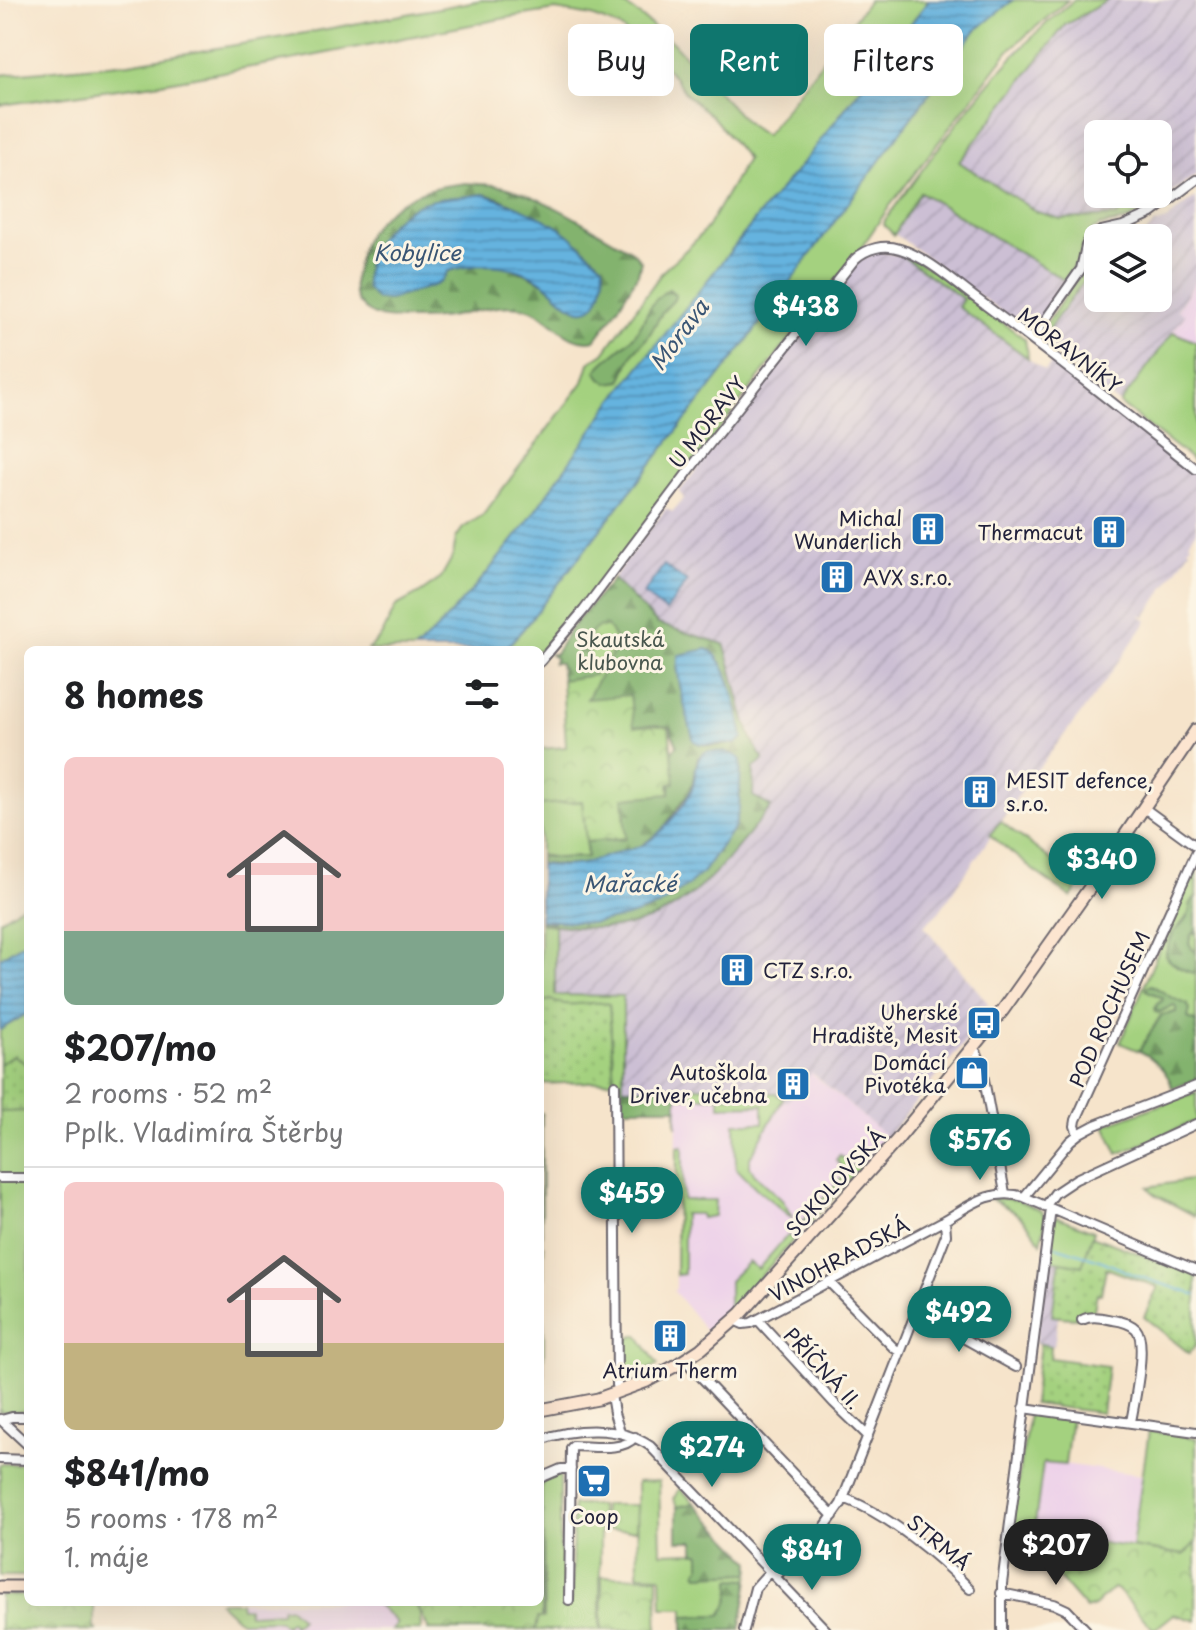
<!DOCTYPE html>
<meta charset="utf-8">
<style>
body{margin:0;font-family:"Playpen Sans",sans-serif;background:#f2f2f2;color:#202124;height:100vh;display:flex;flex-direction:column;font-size:30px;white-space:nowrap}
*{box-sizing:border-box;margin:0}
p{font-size:26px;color:#757577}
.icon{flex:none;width:44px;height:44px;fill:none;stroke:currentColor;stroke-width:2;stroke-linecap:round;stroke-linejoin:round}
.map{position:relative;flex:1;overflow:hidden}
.panel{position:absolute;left:24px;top:646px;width:520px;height:960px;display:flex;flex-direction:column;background:#fff;border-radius:12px;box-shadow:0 8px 32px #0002}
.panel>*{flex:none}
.top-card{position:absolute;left:568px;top:24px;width:508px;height:72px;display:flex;gap:16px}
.fabs{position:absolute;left:1084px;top:120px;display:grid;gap:16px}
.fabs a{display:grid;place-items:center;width:88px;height:88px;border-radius:12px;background:#fff;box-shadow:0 8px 32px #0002;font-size:40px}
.price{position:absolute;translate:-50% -68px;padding:0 18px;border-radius:28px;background:#0f766e;color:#fff;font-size:26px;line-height:52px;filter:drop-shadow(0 2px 4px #0008)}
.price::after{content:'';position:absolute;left:50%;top:48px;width:24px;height:18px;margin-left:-12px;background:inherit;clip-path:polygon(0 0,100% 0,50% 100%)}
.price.current{background:#222;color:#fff}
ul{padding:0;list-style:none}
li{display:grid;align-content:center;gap:16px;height:424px;padding:0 40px}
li+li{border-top:2px solid #e0e0e0}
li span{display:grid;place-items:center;height:248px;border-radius:12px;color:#555}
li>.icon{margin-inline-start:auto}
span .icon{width:144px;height:144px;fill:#fffc;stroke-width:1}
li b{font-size:34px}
h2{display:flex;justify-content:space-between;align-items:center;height:96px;padding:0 40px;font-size:34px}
.pill{padding:0 28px;border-radius:12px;background:#fff;box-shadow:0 8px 32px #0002;font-size:28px;line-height:72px}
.pill.current{background:#0f766e;color:#fff}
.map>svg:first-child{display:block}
</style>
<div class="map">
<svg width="1196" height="1630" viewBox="0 0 1196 1630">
<defs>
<pattern id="industrial-furrows" width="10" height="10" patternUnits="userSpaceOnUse" patternTransform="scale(2)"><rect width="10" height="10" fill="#ccbfd4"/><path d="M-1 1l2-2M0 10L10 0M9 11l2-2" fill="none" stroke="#afa4b7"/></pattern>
<pattern id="forest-firs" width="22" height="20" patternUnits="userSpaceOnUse" patternTransform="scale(2)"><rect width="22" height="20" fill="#83b36e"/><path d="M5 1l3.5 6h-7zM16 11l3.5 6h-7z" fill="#6b915c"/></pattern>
<pattern id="park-crowns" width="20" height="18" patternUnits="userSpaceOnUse" patternTransform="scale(2)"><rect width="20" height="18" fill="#a4d17f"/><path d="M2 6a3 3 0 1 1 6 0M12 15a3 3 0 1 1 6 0" fill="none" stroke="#8db36f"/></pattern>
<pattern id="garden-dots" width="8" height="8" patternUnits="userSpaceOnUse" patternTransform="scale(2)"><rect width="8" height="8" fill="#a4d17f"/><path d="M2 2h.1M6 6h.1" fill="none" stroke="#8db36f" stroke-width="1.8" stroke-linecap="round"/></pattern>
<pattern id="water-rules" width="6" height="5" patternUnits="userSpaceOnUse" patternTransform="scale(2)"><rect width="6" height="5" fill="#65b3df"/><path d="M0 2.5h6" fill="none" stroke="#5391b6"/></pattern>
</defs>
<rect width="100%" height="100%" fill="#fcf5e5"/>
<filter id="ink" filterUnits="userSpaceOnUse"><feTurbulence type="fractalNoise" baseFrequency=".0125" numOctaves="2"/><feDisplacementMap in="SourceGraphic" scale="16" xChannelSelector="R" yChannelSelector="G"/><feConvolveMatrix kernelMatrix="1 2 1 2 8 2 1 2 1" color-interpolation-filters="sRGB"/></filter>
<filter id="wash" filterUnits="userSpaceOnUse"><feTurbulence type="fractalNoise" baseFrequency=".006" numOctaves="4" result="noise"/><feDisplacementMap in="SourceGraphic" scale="32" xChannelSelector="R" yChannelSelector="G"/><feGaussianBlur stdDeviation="1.8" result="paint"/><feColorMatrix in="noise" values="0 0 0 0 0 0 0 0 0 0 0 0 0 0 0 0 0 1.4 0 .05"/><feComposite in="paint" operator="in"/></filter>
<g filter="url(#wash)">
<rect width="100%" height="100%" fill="#f6e4cb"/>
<path fill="#edd1e9" d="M1196,280v62l-23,-10 12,-17 -8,-4z
M811,1073l76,64 -157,173 -23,22 -33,-41 2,-3v-16l1,-175 106,2 4,3z
M1019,1458l123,17 -10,72 -99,-14z
M219,1602h196l5,12 1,16h-172z"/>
<path fill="url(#industrial-furrows)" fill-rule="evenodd" d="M1074,0h122v175l-40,29 -40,19 -16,3 -9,6 -9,13 -2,14 -32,44 -3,11 -16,18 -134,-98 15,-48 106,-135zM1098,134h60v60h-60z
M1196,197v83l-19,30 8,5 -65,89 -78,-61 -1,-4 57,-77v36h60v-60h-17l14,-14 11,-4z
M878,251l24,5 62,43 -6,8 87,64 7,-9 144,113v57l-7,10 2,2 -3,4 2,2 -45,67 -7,-4 9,8 -48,69 -70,90 -90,132 -15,14 64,77 -13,18 3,5 -91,111 -75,-64 -25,29 -12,-10 -42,1 -2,3h-7v-9l-101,1v-92l-68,-1v-70l45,3 72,-19 10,-7 40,-36 49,-59 -18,-10v-29l9,-10 -17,-41 -21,-73 -66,-20 -45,-46 53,-70 6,4 12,-14 -5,-6 181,-232z
M1048,1259l18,4 -12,83 -19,-2z"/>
<path fill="#a4d17f" stroke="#637a5d" stroke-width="2" d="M482,0h133l19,11 38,31 76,82 17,12 104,-136h60l-127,164 -39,46 -150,190 -87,124 -44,55 -46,51 -21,20h-47l14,-15 14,-29 24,-13 20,-14 13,-23 3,-18 7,-10 20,-13 100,-133 6,-19 15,-10 59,-82 28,-26 16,-17 40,-69 -35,-43 -25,-21 -15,-21 -52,-47 -28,-11 -36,-6 -45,7 -209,41 -147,26 -155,21v-30l129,-12 160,-27z
M1013,0h55l-58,49 -121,158 -30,44 -108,137 -176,230 -35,42v-10h-36l20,-22 222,-286 229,-311z
M1074,0h34l-43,25 -106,137 78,50 24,7 56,-3 18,-22h23v-6l3,5 -1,10 -32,17 -28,6 -9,5 -9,14 -2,14 -16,21 -144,-88 -26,43 -10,-10 1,-5c58,-77 113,-160 189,-220z
M1115,233l5,4 -22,1v24l-57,77 -1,-6 45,-66 7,-25 9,-7z
M903,254l29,16 93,69 3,19 -70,-51 5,-8 -61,-43z
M1173,332l23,10v121l-76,-59z
M540,759l33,43 50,-4 3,40 -40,4 1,15 -29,1 -18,-3z
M1000,821l81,62 -10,14 -38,-27 -43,-35z
M1196,861v161l-20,-10 -15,3 -22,36 -19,-8z
M28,902v38l-28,18v-38z
M540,923l15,2v70l68,1v112h-3v-27h-6l-5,-76c-17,-5 -35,4 -49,1 -9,-2 -9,-6 -20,-5z
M28,1013v398l-28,1v-382z
M676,1087h48l1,9h6l2,-3h42l8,6 -33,59v9l4,6 29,28 10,18 -36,-30 -21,-21 -1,-45h28v-18l-43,1v-9h-43l-1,30z
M1196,1092v29l-78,33 -13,-29z
M540,1113h2v133h2v152h-4z
M683,1146v54h32l-1,16 -13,2 -1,-4h-16v60l-8,1 1,-128z
M840,1155l13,12 6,-6 4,4 -53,58 -8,-1 45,-50 -11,-12z
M1196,1179l-1,37 -41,-22 -6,-7z
M996,1198l21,2 25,11 4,9 -5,23c-17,-26 -22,-30 -50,-44z
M1057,1217l37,14 -12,36 -34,-8 6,-40z
M787,1236l6,1 -1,5 -63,69v-30l19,-19 10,7z
M638,1335l20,30 -36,15 -1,-39z
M1029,1413l42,4 -6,48 -22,-2 -11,84 -14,-4 -2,2 -3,-2 1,-6 -5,-1z
M1149,1431l47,7v104l-12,13 -52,-8z
M0,1464h24l1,106h3v6h-28z
M558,1474h2v77h8v49h4l1,-95h27v125h-64v-2l-42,-6 -27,6 -20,-7 -2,-6 11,-4 2,6 39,-15h35l-3,2 4,14h11l-1,-107h-3v-30z
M659,1481l2,72 33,-1v-11h-17v-33l-3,-9 6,-11 71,74v5l-11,63h-56v-22h-22l-1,-32 -23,-1 -1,-93z
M219,1602h21l1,6h7l1,6 32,-2 1,-4 7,-1 12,11 -8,8v-3l-2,-2 -4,1 -1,4 -7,-6 -38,1 -5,-3z
M375,1602h40l5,12 1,16h-30l6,-7z"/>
<path fill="url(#forest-firs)" stroke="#526a54" stroke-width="2" fill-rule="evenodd" d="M465,183c17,1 34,1 50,7 41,14 79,40 117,61l9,10 -3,13 -25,42 -18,24c-29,7 -44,-26 -69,-32 -25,-6 -54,5 -78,9 -15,2 -28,2 -43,2 -16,0 -33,0 -44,-14 -9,-9 -8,-23 -5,-34 2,-10 4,-21 8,-30 13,-26 43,-47 71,-53 10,-3 20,-3 30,-5zM483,194l16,4 47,23 20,12 37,32c-2,14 0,38 -16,44 -15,5 -32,-18 -42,-25 -12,-7 -26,-15 -41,-18 -18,-4 -39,0 -56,5l-5,8 -8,5 -46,16 -22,-11c-4,-19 2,-31 12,-47 30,-47 56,-39 104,-48z
M669,289l7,6 -3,6 -10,10 -15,26 -15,16 -12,28 -13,2 -7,-5 -5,-7c9,-12 23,-20 34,-31 17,-16 14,-36 39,-51z
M613,579l45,45 66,20c13,34 18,87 40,116l-10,8 -1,28 18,11c-40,47 -83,112 -151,120 -26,3 -54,-1 -80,-4v-3l12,2 150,-49 33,-47 4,-18 2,-48c-12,-10 -30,-11 -43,-3l-7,33 -30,41 -20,15 -20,5 -41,15 -40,-2v-8l18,2 29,-1 -1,-15 40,-3 -3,-42 47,-4 2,-42 5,-5c-1,-7 -6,-9 -6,-19l-20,-2 -17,2 -48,-28 -2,-22 -22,3 -2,-17h-7l3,-4 -6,-5h5l16,-26zM707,649l14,13 10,22 12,54c-12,9 -35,10 -49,3l-17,-73 3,-13z
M1196,896v35l-5,4 -2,8 4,7 3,1v23c-13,-3 -22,-8 -31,-18l7,-21 12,-14 5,-8 2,-10z
M1151,985c12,6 23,16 36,19l3,5 -2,9 8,4v58l-24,8c-2,-14 -20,-32 -33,-37l22,-35 15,-4v-5l-2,-2 -16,8 -3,-2v-3l3,-5 4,-2 1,-3 -17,-8v-3z
M677,1087v21h-54v-20z
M694,1503l57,59 -1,11 -51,2 -2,-3 3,-5v-14h-6v-12h-17v-34z
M731,1579l18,1 -9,50h-56v-14l37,-1c8,-11 11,-21 10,-36z"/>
<path fill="url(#park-crowns)" stroke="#637a5d" stroke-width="2" d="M600,626l2,2 5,-2 17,26 -9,-3 -28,50 43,-4 4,32 17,-2 18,2 6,56 -6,1 1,10 -47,4 3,40 -40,4 -4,-41 -42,4v-56l26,-2 -4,-67 31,-5 6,-11 -13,-7 10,-14 -10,-7z
M542,1480v138h-4l-2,12h-108v-4l-2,-2 -10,-22h124v-121z
M603,1505h34l-1,25h-34z
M1033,1533l151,22 12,-13v79l-22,-7 -20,16 -36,-40 -5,-2 -19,18 -8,3 -54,-62z
M602,1576l56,1 -1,53h-55z
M0,1595h28v7h66v27l4,1h-98z"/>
<path fill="url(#garden-dots)" stroke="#637a5d" stroke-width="2" d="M551,1000c18,10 39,-1 58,4l5,77 -74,3v-82z
M14,1055l14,11v45l-28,1v-48z
M1092,1236l104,39v70l-7,8 -45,-36 14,-30 -52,-19 -5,26h-4c-1,2 -2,13 -3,15 -9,13 -29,8 -42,7l7,-51 3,-3 20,4z
M1040,1344l11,2 -1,12 58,8 -6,47 -69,-9z"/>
<path fill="url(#water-rules)" stroke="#446a8d" stroke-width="2" d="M929,0h84l-38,31 -229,311 -222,286 -20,22h-89l21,-20 46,-51 44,-55 87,-124 150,-190 39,-46z
M483,194c27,9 64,23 86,41 12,10 22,21 34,30 3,13 -2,48 -22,45 -12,-2 -22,-14 -31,-22 -28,-25 -67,-27 -102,-17l-5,8 -8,6 -46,15 -13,-1c-1,-1 -8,-9 -9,-10 -1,-4 -1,-9 -1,-12 1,-32 26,-61 54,-73 20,-8 43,-6 63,-10z
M664,565l23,17 -21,29 -23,-17z
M707,649c22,8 32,67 36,89l-8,6h-35l-6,-3c-5,-19 -21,-70 -15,-86z
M708,751c11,1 26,0 33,9l-2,48 -4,18 -33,47 -12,11 -32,22 -31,11 -34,6 -53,-3v-56c31,6 51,-2 79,-12 8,-3 17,-3 24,-7 18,-11 41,-37 49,-56 5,-13 1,-33 16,-38z
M28,940v73l-28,17v-72z"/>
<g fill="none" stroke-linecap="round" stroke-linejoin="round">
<path stroke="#65b3df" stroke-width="2" d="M1052,1245l48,15 35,15 61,20"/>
</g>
</g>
<g filter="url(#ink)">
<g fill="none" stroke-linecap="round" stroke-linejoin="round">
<g stroke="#6c666d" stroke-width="12">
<path id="minor" d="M1032,339l49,-70 5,-23 4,-8 11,-7 22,-5 29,-13 44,-33
M540,662l44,-52 116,-154 155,-197c12,-11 29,-15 45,-10 27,8 55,34 77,50 75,55 146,112 219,170
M1144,808l52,38
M973,1049l4,4 4,10 24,130
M615,1085l2,300 2,7
M1078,1134l-3,-8 1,-6 120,-267
M0,1178h28
M1024,1197l46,-56 10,-8 15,-8 101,-39
M1045,1207l10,-14 21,-14 120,-55
M829,1282l65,66 6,4
M916,1312l100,55
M734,1320l9,4 8,-1 194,-103c25,-15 48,-33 79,-23l172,73
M758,1320l76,83 34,33
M1082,1320c9,-5 20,-2 31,0 8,1 17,3 23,9 12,13 -2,75 -5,93
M685,1360l148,156
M611,1395l3,18 6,19
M1024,1408l172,24
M0,1419l28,26
M1,1420l11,-3h16
M540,1440c34,-12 79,-15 110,6l176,184
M0,1459l28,1
M540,1478l21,-9h10
M844,1498c45,17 92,56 126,91
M775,1577l47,-46 19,-27 105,-269 -1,-15
M1001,1593l53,11 13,6 19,20
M569,1600l2,-152 2,-2c19,0 49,6 62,-9
M744,1630l11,-42 15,-17
M1002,1630v-46l49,-375"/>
</g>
<g stroke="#6c666d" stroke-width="15">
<path id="secondary" d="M540,1410l58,-11 49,-18 28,-15 26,-17 40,-35 156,-174 106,-130 90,-127 103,-153
M0,1587h28"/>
</g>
<use href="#minor" stroke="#fff" stroke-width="8"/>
<use href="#secondary" stroke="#fce5d0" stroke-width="11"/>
</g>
</g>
<defs>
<g id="building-square" transform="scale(1.8)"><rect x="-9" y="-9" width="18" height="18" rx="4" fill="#1f6fb2" stroke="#fcf5e5"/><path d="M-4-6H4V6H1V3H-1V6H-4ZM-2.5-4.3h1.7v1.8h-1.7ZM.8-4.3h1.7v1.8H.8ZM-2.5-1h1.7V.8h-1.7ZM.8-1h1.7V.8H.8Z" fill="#fff"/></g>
<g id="bus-square" transform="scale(1.8)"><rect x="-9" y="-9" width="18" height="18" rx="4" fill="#1f6fb2" stroke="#fcf5e5"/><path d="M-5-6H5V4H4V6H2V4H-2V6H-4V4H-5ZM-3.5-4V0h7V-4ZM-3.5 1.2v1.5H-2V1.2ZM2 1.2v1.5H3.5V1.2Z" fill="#fff"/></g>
<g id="shop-square" transform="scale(1.8)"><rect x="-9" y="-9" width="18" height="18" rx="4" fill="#1f6fb2" stroke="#fcf5e5"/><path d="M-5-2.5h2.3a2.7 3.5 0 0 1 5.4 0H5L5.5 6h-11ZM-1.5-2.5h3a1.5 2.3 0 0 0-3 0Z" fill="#fff"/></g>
<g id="supermarket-square" transform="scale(1.8)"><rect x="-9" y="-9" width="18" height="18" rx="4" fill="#1f6fb2" stroke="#fcf5e5"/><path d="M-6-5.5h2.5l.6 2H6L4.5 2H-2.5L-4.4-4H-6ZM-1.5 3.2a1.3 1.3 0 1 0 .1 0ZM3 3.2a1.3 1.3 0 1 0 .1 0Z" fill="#fff"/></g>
</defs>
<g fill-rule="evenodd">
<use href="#building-square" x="928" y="529"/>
<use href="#building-square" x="1109" y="532"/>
<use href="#building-square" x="837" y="577"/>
<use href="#building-square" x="980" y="792"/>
<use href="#building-square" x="737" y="970"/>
<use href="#bus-square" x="984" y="1023"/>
<use href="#shop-square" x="972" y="1073"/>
<use href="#building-square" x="793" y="1084"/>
<use href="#building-square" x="670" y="1336"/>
<use href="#supermarket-square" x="594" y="1481"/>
</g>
<g text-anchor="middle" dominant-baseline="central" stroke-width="6" stroke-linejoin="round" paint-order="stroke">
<g font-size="20" fill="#22223b" stroke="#fcf5e5">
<text transform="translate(1070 350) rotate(38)">MORAVNÍKY</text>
<text transform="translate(707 422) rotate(-52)">U MORAVY</text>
<text transform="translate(1109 1009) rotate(-66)">POD ROCHUSEM</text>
<text transform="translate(835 1182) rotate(-48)">SOKOLOVSKÁ</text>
<text transform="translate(839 1259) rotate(-28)">VINOHRADSKÁ</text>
<text transform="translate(823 1368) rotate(47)">PŘÍČNÁ II.</text>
<text transform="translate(939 1542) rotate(39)">STRMÁ</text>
</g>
<g font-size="20" fill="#22223b" stroke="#fcf5e5" text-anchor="end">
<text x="902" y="518">Michal<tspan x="902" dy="23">Wunderlich</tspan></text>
<text x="1083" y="532">Thermacut</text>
<text x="863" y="577" text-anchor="start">AVX s.r.o.</text>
<text x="1006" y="780" text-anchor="start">MESIT defence,<tspan x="1006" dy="23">s.r.o.</tspan></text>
<text x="763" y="970" text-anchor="start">CTZ s.r.o.</text>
<text x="958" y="1012">Uherské<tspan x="958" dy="23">Hradiště, Mesit</tspan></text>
<text x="946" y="1062">Domácí<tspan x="946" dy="23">Pivotéka</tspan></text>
<text x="767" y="1072">Autoškola<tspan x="767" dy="23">Driver, učebna</tspan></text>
<text x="670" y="1370" text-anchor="middle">Atrium Therm</text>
<text x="594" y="1516" text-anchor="middle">Coop</text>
</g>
<g font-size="20" fill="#49574f" stroke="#fcf5e5">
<text x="620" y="639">Skautská<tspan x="620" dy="23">klubovna</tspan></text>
</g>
<g font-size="22" font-style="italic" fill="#395574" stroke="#fcf5e5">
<text x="417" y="251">Kobylice</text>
<text transform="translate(678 334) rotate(-53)">Morava</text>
<text x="630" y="882">Mařacké</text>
</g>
</g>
</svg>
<div class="fabs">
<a><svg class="icon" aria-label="locate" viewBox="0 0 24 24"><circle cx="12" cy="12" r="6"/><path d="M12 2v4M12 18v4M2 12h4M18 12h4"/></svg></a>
<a><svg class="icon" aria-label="layers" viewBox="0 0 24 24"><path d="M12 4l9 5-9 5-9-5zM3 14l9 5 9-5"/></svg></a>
</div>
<b class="price" style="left:806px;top:348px">$438</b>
<b class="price" style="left:1102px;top:901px">$340</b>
<b class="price" style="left:980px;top:1182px">$576</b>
<b class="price" style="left:632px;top:1235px">$459</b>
<b class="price" style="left:959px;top:1354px">$492</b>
<b class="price" style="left:712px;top:1489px">$274</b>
<b class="price current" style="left:1056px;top:1587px">$207</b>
<b class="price" style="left:812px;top:1592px">$841</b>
<div class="top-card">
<a class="pill">Buy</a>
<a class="pill current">Rent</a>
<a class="pill">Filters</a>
</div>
<section class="panel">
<h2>8 homes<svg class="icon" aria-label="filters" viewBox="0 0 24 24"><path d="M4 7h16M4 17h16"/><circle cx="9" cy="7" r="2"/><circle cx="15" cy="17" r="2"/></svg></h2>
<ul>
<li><span style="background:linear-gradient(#f6c9c9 70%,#7fa58c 0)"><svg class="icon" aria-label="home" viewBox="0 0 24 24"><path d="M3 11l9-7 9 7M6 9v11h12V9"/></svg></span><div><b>$207/mo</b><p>2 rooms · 52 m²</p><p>Pplk. Vladimíra Štěrby</p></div></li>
<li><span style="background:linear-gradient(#f6c9c9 65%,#c2b280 0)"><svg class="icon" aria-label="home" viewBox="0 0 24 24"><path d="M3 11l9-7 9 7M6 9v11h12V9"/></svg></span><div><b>$841/mo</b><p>5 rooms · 178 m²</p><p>1. máje</p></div></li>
</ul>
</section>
</div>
